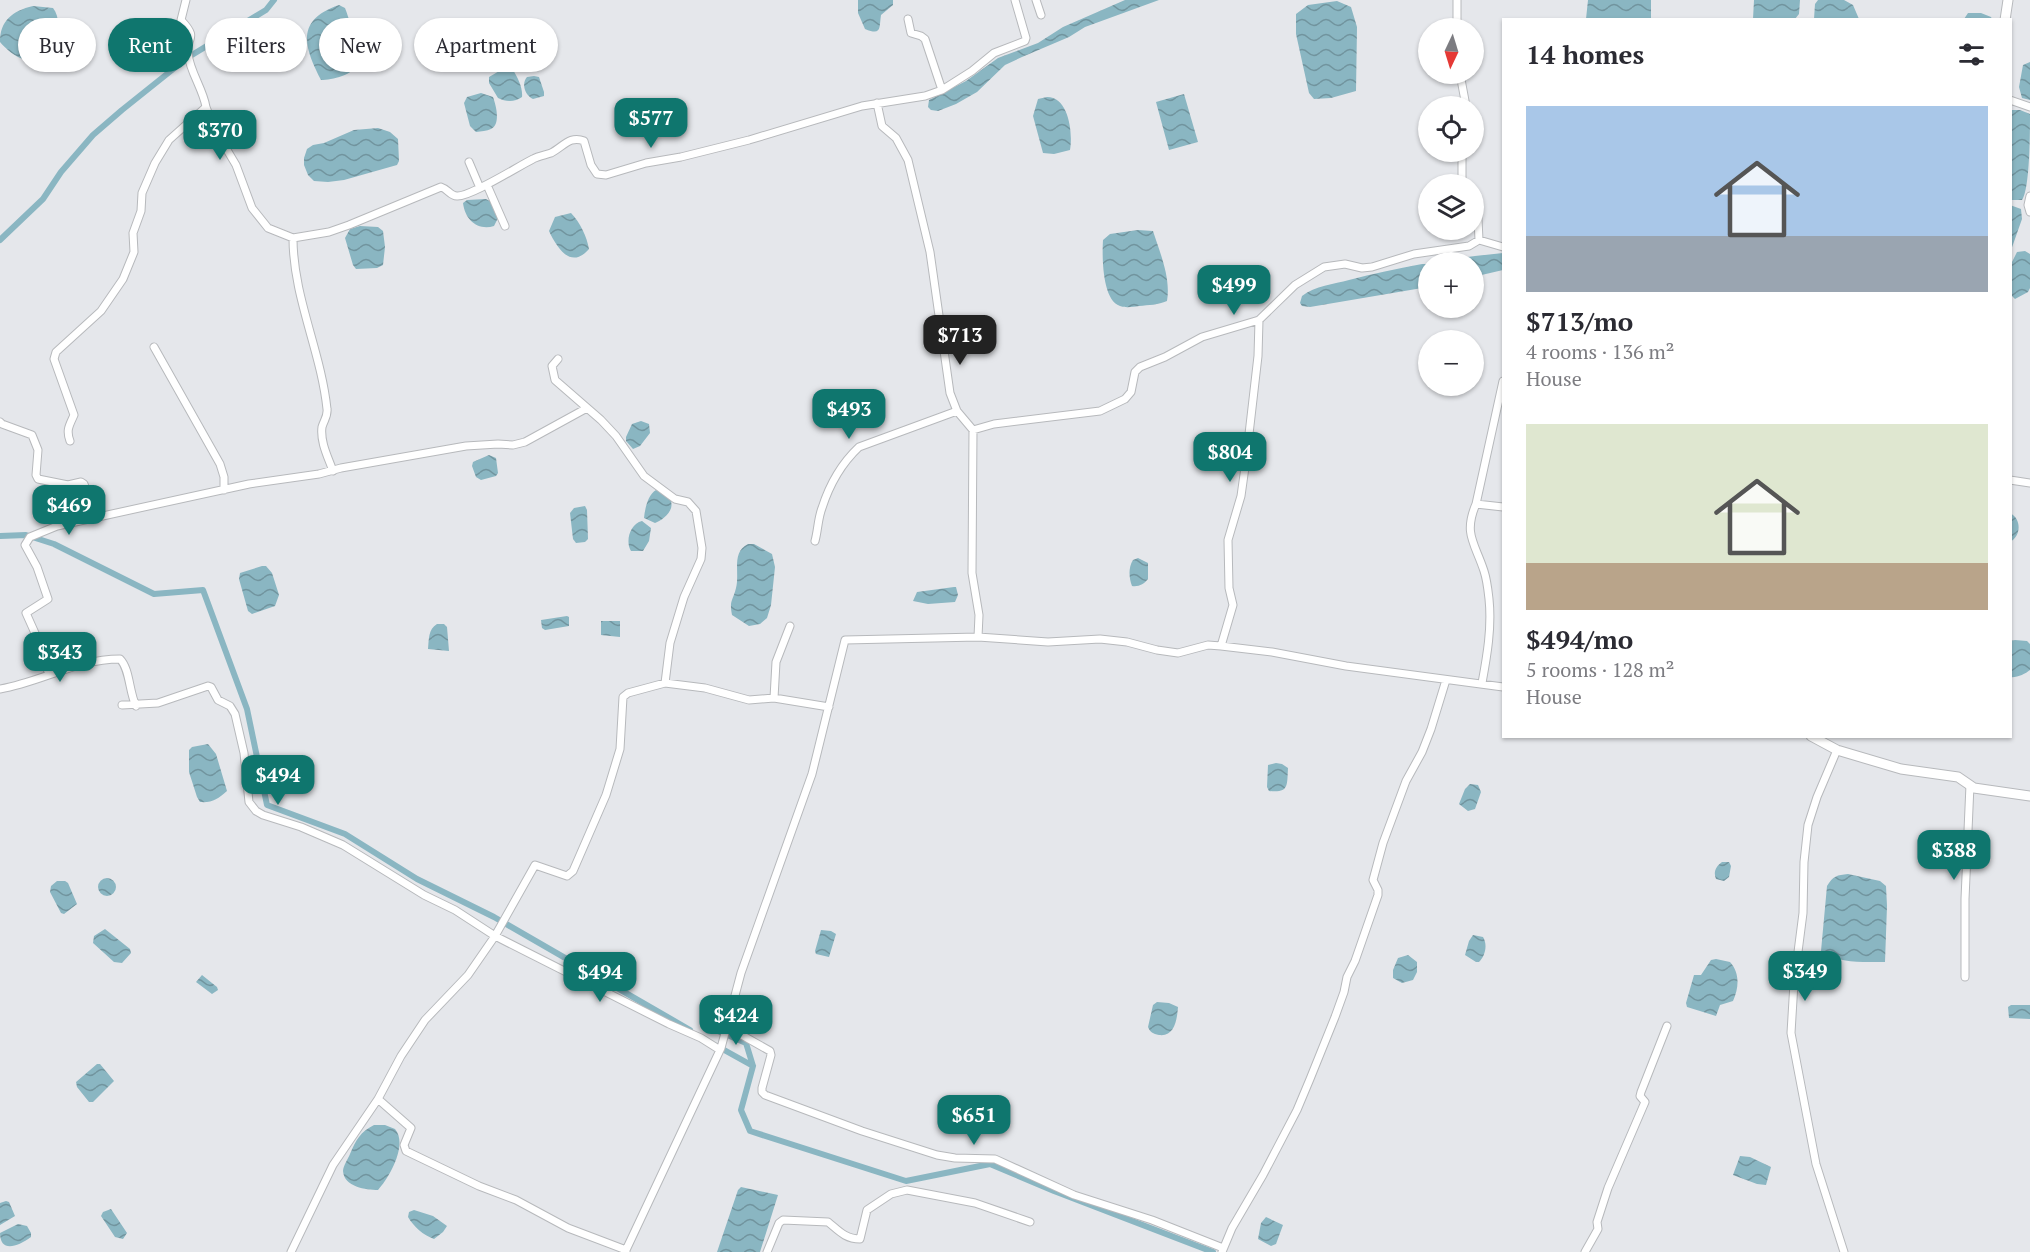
<!DOCTYPE html>
<meta charset="utf-8">
<style>
body{margin:0;font-family:"PT Serif",serif;background:#f2f2f3;color:#2b2b33;height:100vh;display:flex;flex-direction:column;font-size:22px;white-space:nowrap}
*{box-sizing:border-box;margin:0}
p{font-size:20px;color:#7c7c81}
.icon{flex:none;width:33px;height:33px;fill:none;stroke:currentColor;stroke-width:2;stroke-linecap:round;stroke-linejoin:round}
.map{position:relative;flex:1;overflow:hidden}
.details{position:absolute;left:1502px;top:18px;width:510px;height:720px;display:flex;flex-direction:column;background:#fff;border-radius:0px;box-shadow:0 2px 4px #0004}
.details>*{flex:none}
.banner{position:absolute;left:18px;top:18px;width:570px;height:54px;display:flex;gap:12px}
.needle{width:39px;rotate:184deg}
.fabs{position:absolute;left:1418px;top:18px;display:grid;gap:12px}
.fabs a{display:grid;place-items:center;width:66px;height:66px;border-radius:50%;background:#fff;box-shadow:0 2px 4px #0004;font-size:30px}
.price{position:absolute;translate:-50% -51px;padding:0 14px;border-radius:12px;background:#0f766e;color:#fff;font-size:20px;line-height:39px;filter:drop-shadow(0 2px 3px #0008)}
.price::after{content:'';position:absolute;left:50%;top:36px;width:18px;height:14px;margin-left:-9px;background:inherit;clip-path:polygon(0 0,100% 0,50% 100%)}
.price.on{background:#222;color:#fff}
ul{padding:0;list-style:none}
li{display:grid;align-content:center;gap:12px;height:318px;padding:0 24px}
li span{display:grid;place-items:center;height:186px;border-radius:0px;color:#555}
li>.icon{margin-inline-start:auto}
span .icon{width:108px;height:108px;fill:#fffc;stroke-width:1}
li b{font-size:26px}
h2{display:flex;justify-content:space-between;align-items:center;height:72px;padding:0 24px;font-size:26px}
.chip{padding:0 21px;border-radius:27px;background:#fff;box-shadow:0 2px 4px #0004;font-size:21px;line-height:54px}
.chip.on{background:#0f766e;color:#fff}
.map>svg:first-child{display:block}
</style>
<div class="map">
<svg width="2030" height="1252" viewBox="0 0 2030 1252">
<defs>
<pattern id="water-waves" width="16" height="10" patternUnits="userSpaceOnUse" patternTransform="scale(1.5)"><rect width="16" height="10" fill="#8ab6c2"/><path d="M0 5q4-4 8 0t8 0" fill="none" stroke="#71949e"/></pattern>
</defs>
<rect width="100%" height="100%" fill="#e5e7eb"/>
<path fill="url(#water-waves)" d="M858,0h35v5l-12,10c-2,13 1,21 -16,14l-7,-16z
M1125,0h34l-74,27 -16,10 -47,20 -17,8 -28,27 -21,12 -18,7 -7,-1 -3,-3 1,-7 37,-19 32,-23 40,-15 25,-16z
M1588,0h63v19h-65z
M1754,0h46l-1,14 -4,5h-42z
M1818,0h26l9,5 6,14h-45l1,-15z
M1337,1l14,6 6,20 -1,64 -25,7 -17,1 -5,-6 -13,-59v-20l12,-9z
M339,5l6,3c4,10 15,45 13,55 -4,12 -26,17 -37,17 -17,-33 -26,-60 18,-75z
M33,6l20,2c8,10 7,30 -4,39 -4,3 -8,3 -12,6 -4,3 -7,6 -13,6 -8,-1 -19,-11 -24,-17 0,-21 12,-31 33,-36z
M1968,13h13l10,4 1,2h-28z
M2030,62v38l-8,-2 -3,-11 4,-22z
M509,69l4,1c5,8 10,18 9,27 -7,5 -16,5 -24,1l-9,-15v-6l12,-7z
M534,76l5,1 5,15v4l-11,3c-8,-4 -12,-15 -6,-22z
M481,93l12,4c3,8 8,27 -2,32 -4,2 -10,2 -15,3l-6,-6 -6,-23 3,-6z
M1184,94l14,48 -29,8 -13,-48z
M1047,97c22,0 26,36 23,53l-16,4 -11,-1 -10,-37 5,-17z
M2010,110h10l10,4c0,18 0,75 -8,86h-12z
M378,128l12,4 8,7 1,22 -2,4 -53,15 -16,2 -14,-1 -6,-6 -4,-10v-7l3,-9 6,-4 11,-2 30,-13z
M467,200l19,-1 7,4 5,15 -4,8c-16,5 -29,-6 -31,-23z
M2010,205l11,4 1,10 -12,34z
M571,213c9,9 16,24 18,36 -18,21 -32,-1 -40,-18l6,-14z
M360,226l18,1 5,4 2,16 -2,18 -6,3 -21,1 -3,-4 -8,-27 5,-9z
M1138,230l15,1c7,22 18,47 14,70 -9,4 -18,4 -28,5 -6,1 -14,2 -19,0 -18,-6 -18,-50 -17,-66l7,-6z
M2025,251l5,3v34l-2,4 -13,7 -5,-5v-28l7,-14z
M1503,253v17l-30,7v-15h-45v25l-118,20 -8,-1 -2,-3 2,-7c13,-10 32,-12 47,-16 51,-13 102,-22 154,-27z
M641,421l8,3 1,9 -10,13 -7,3 -7,-8v-4l6,-13z
M489,455l7,3 2,15 -2,3 -15,4 -5,-3 -4,-11 1,-4z
M656,490c4,2 12,5 14,9 6,11 -7,21 -15,24l-11,-5c1,-10 4,-23 12,-28z
M585,506l2,4 1,29 -3,3 -9,1 -3,-4 -3,-26 4,-5z
M2010,513c12,6 11,23 0,29z
M642,521l9,7 -2,13 -6,10h-12c-6,-10 -1,-27 11,-30z
M748,544h6l18,10 3,13 -4,38 -4,13 -7,6 -11,2 -17,-11c-3,-15 1,-14 4,-27 4,-15 -5,-36 12,-44z
M1138,558l10,5v16c-4,5 -9,8 -16,7 -3,-8 -4,-18 1,-26z
M262,566h4l6,7 7,22 -4,11 -23,8 -4,-3 -9,-32 1,-6z
M954,587h2l2,8 -3,7 -27,2 -15,-3 4,-9z
M567,616l2,1v9l-24,4 -3,-2 -1,-8z
M601,621h19v16l-19,-2z
M437,624h7l3,3 2,24 -21,-2c1,-9 0,-20 9,-25z
M2015,640l12,1 3,3v26c-5,4 -13,8 -20,7v-36z
M208,744l8,10 11,37c-9,8 -15,12 -27,11l-3,-5 -8,-25v-22l3,-3z
M1276,763l6,1 6,4c-1,18 1,25 -19,23l-2,-4 1,-22z
M1470,784l8,1 3,7 -6,17 -7,2 -9,-7 6,-15z
M1722,862h7l2,4 -2,11 -5,4 -8,-2c-3,-7 0,-13 6,-17z
M1848,874l32,7 6,5 1,20 -2,56c-21,0 -46,2 -64,-11l6,-65c6,-10 10,-11 21,-12z
M98 887a9 9 0 1 1 18 0a9 9 0 1 1-18 0Z
M57,881h8l3,2 9,21 -13,10 -3,-1 -11,-21 1,-6z
M105,929l25,20 1,4 -9,10 -8,-1 -21,-19 1,-7z
M821,930l10,1 5,3 -7,23 -13,-3 -1,-3z
M1473,935l10,2c5,8 2,19 -4,25h-3l-11,-7 4,-14z
M1408,955l9,7v10l-4,8 -11,3 -9,-5v-8l5,-12z
M1716,959l14,3c10,11 9,26 3,39l-13,4 -4,11 -29,-9 -1,-4 8,-28h7l10,-15z
M202,975l15,12 1,3 -6,4 -16,-12z
M1157,1002l12,1 9,4c-1,12 -3,30 -19,28 -6,-1 -9,-3 -11,-8l5,-22z
M2011,1005h19v14l-21,-1 -1,-11z
M97,1064h3l14,17 -21,21h-4l-12,-15 -1,-5z
M982,1113l21,6 2,4 -5,6 -21,-8z
M374,1125h11l10,4c13,15 -5,48 -17,61 -12,0 -34,-3 -35,-19 0,-5 5,-12 7,-17 6,-14 10,-22 24,-29z
M1740,1156l10,1 21,10 -5,18 -9,-1 -24,-9z
M741,1187l37,8 -18,57h-43l21,-62z
M6,1201l3,1 6,14 -15,9v-22z
M111,1209l16,24 -4,6 -8,-2 -14,-21 2,-4z
M414,1210l19,6 14,10 -4,6 -9,7c-11,-4 -20,-12 -26,-22l1,-5z
M1266,1217l17,8 -7,19 -5,2 -13,-7 3,-16z
M18,1224l9,2 4,7v4c-15,11 -31,15 -31,-4z"/>
<g fill="none" stroke-linecap="round" stroke-linejoin="round">
<path stroke="#8ab6c2" stroke-width="6" d="M0,240l43,-41 18,-27 32,-37 29,-25 65,-52 79,-48 8,-10
M0,536l26,-1 28,9 100,50 49,-4 44,119 20,96 78,29 72,45 77,38 196,113
M709,1027l37,16 7,23 -12,44 9,21 156,50 84,-17 64,27 159,61
M717,1046l36,20"/>
<g stroke="#b7b9bc" stroke-width="9">
<path id="minor" d="M1036,0l5,15
M1457,28v-28
M1460,74l6,32
M942,90l30,-19 22,-18 31,-12 1,-3 -11,-38
M2010,100l20,7
M877,103l5,23 14,12 12,22 22,92 20,141 7,18 16,19 -1,143 7,42 -1,22
M206,107l8,21 22,37 16,43 16,20 25,10
M469,162l11,26
M1462,184v-32
M487,185l18,41
M2030,196l-2,9 2,7
M1473,203l5,16 1,21
M154,347l66,117 4,13v13
M558,359l-6,7 3,14 46,40 15,16 28,40 31,23 13,3 8,9 6,37 -1,11 -17,38 -14,46 -5,40
M0,422l2,2 30,11 6,15 -2,25 2,4 30,6 13,-3 3,2 3,8 -5,18 3,10
M973,430l21,-6 106,-13 25,-12 6,-7 4,-20 5,-5 25,-10 37,-20 57,-17 36,-35 29,-18 21,-3 17,4 10,-1 42,-13 55,-8 10,-6 24,7
M70,441c-4,-11 -1,-15 4,-26l-20,-56 2,-7 45,-41 22,-32 11,-27 -1,-19 8,-22 1,-18 13,-30 14,-23 37,-33c-3,-18 -16,-35 -18,-53 -3,-17 12,-14 -7,-34l5,-20
M333,471c-5,-14 -13,-29 -11,-44 2,-7 6,-11 5,-18 -6,-58 -34,-112 -34,-171l36,-6 20,-7 92,-38c7,2 9,9 16,9 13,1 60,-29 76,-37 5,-3 12,-4 18,-6 12,-6 19,-18 33,-12l7,24 6,9 9,1 40,-12 35,-6 68,-17 113,-34 63,-10 17,-6 -17,-51 -4,-3 -10,-3 -3,-14
M2010,480l20,3
M1476,504l27,3
M815,541c3,-11 3,-23 7,-33 7,-22 20,-45 37,-61l98,-36
M1221,646l12,-41 -4,-17 -1,-48 13,-44 5,-36 12,-104 1,-36
M49,674l-7,-17 1,-6 -17,-38 22,-14 -11,-32 -12,-22 5,-8 27,-11 192,-42 70,-10 22,-6 125,-22 32,-2 15,1 12,-3 62,-34
M1482,683c5,-27 10,-56 7,-84 -1,-9 -2,-19 -5,-28 -9,-28 -21,-37 -8,-67l27,-123
M0,689c41,-7 77,-30 120,-30 10,10 9,33 16,47
M774,698l2,-36 14,-36
M122,705l36,-2 50,-17 3,1 7,13 12,6 5,8 9,39 5,49 7,9 7,4 38,12 42,18 81,50 31,15 40,26 174,88 32,14 19,12
M1837,750l-20,47 -9,28 -4,37 -1,51 -9,70 -3,50 25,131 28,88
M1965,977v-78l5,-114
M728,1022l9,4 1,7 32,18 1,4 -9,33v4l3,3 97,36 75,24 18,3 40,1 79,36 78,25 71,28
M626,1250l95,-202 20,-75 71,-199 33,-134 133,-3 70,5 52,-3 27,3 30,8 21,3 30,-8 13,1 51,6 74,14 157,21
M291,1252l42,-87 45,-66
M626,1252v-2l-58,-22 -52,-28 -37,-14 -73,-35 -2,-6 7,-17 -33,-29 23,-43 24,-36 43,-45 27,-39 40,-71 32,11 6,-5 33,-76 14,-46 3,-52 5,-4 37,-10 40,5 44,12 25,-2 55,9
M767,1252l12,-29 4,-3 45,2c10,8 17,17 32,17l7,-29 24,-16 16,-4 68,13 55,19
M1222,1252l10,-24 31,-53 34,-65 13,-31 25,-62 9,-25 3,-15 8,-16 23,-66v-5l-5,-10 10,-37 23,-62 16,-29 9,-23 15,-49
M1585,1252l13,-23 -1,-7 11,-34 37,-86 -5,-6 1,-4 26,-66"/>
</g>
<g stroke="#b7b9bc" stroke-width="11">
<path id="tertiary" d="M2005,20l3,-20
M1811,736l26,14 64,19 57,8 16,11 56,8"/>
</g>
<use href="#minor" stroke="#fff" stroke-width="7"/>
<use href="#tertiary" stroke="#fff" stroke-width="9"/>
</g>
</svg>
<div class="fabs">
<a><svg class="needle" viewBox="-14 -14 28 28"><path d="M0-13l5 13h-10z" fill="#e53935"/><path d="M0 13l5-13h-10z" fill="#7c7c81"/></svg></a>
<a><svg class="icon" aria-label="locate" viewBox="0 0 24 24"><circle cx="12" cy="12" r="6"/><path d="M12 2v4M12 18v4M2 12h4M18 12h4"/></svg></a>
<a><svg class="icon" aria-label="layers" viewBox="0 0 24 24"><path d="M12 4l9 5-9 5-9-5zM3 14l9 5 9-5"/></svg></a>
<a>+</a>
<a>−</a>
</div>
<b class="price" style="left:651px;top:149px">$577</b>
<b class="price" style="left:220px;top:161px">$370</b>
<b class="price" style="left:1234px;top:316px">$499</b>
<b class="price on" style="left:960px;top:366px">$713</b>
<b class="price" style="left:849px;top:440px">$493</b>
<b class="price" style="left:1230px;top:483px">$804</b>
<b class="price" style="left:69px;top:536px">$469</b>
<b class="price" style="left:60px;top:683px">$343</b>
<b class="price" style="left:278px;top:806px">$494</b>
<b class="price" style="left:1954px;top:881px">$388</b>
<b class="price" style="left:1805px;top:1002px">$349</b>
<b class="price" style="left:600px;top:1003px">$494</b>
<b class="price" style="left:736px;top:1046px">$424</b>
<b class="price" style="left:974px;top:1146px">$651</b>
<div class="banner">
<a class="chip">Buy</a>
<a class="chip on">Rent</a>
<a class="chip">Filters</a>
<a class="chip">New</a>
<a class="chip">Apartment</a>
</div>
<section class="details">
<h2>14 homes<svg class="icon" aria-label="filters" viewBox="0 0 24 24"><path d="M4 7h16M4 17h16"/><circle cx="9" cy="7" r="2"/><circle cx="15" cy="17" r="2"/></svg></h2>
<ul>
<li><span style="background:linear-gradient(#a9c7e8 70%,#9aa5b1 0)"><svg class="icon" aria-label="home" viewBox="0 0 24 24"><path d="M3 11l9-7 9 7M6 9v11h12V9"/></svg></span><div><b>$713/mo</b><p>4 rooms · 136 m²</p><p>House</p></div></li>
<li><span style="background:linear-gradient(#dfe7d0 75%,#b9a48a 0)"><svg class="icon" aria-label="home" viewBox="0 0 24 24"><path d="M3 11l9-7 9 7M6 9v11h12V9"/></svg></span><div><b>$494/mo</b><p>5 rooms · 128 m²</p><p>House</p></div></li>
</ul>
</section>
</div>
